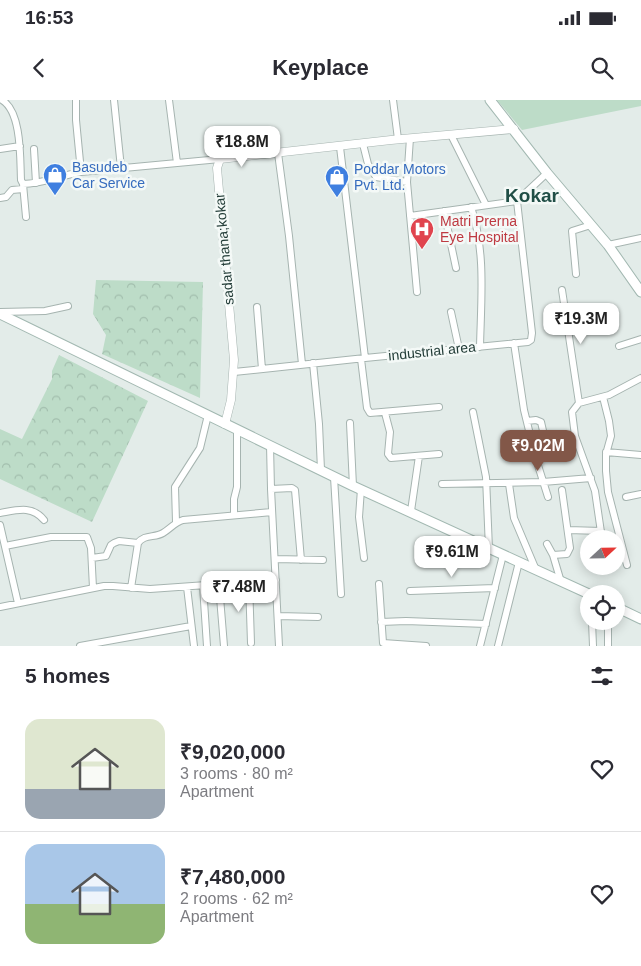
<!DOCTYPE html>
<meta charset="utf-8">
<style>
body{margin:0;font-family:Helvetica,sans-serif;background:#f2f2f3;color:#2b2b33;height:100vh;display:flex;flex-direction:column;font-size:19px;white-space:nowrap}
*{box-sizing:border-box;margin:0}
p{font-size:16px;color:#7c7c81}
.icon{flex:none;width:28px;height:28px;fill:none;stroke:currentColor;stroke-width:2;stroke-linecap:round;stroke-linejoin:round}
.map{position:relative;height:546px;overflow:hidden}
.side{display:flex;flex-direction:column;background:#fff;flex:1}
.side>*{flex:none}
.needle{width:32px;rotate:68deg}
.tools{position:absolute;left:580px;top:430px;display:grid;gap:10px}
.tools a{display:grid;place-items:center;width:45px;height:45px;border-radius:50%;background:#fff;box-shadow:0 2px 12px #0003;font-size:25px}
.price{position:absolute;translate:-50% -42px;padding:0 11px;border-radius:10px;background:#fff;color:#222;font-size:16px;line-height:32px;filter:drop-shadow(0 1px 2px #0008)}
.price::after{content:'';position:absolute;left:50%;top:30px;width:15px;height:11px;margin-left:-8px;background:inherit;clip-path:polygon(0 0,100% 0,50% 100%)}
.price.current{background:#825748;color:#fff}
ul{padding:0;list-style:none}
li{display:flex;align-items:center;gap:15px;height:125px;padding:0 25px}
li+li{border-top:1px solid #e1e1e2}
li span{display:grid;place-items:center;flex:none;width:140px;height:100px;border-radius:15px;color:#555}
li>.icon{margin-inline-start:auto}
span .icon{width:60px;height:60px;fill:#fffc;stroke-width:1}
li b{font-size:21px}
h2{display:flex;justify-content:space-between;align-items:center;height:60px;padding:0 25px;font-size:21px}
.status{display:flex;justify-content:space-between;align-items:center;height:35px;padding:0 25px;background:#fff;direction:ltr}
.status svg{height:14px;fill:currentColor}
header{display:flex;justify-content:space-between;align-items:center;height:65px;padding:0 25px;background:#fff;font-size:22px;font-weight:800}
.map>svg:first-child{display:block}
</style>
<div class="status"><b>16:53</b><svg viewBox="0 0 49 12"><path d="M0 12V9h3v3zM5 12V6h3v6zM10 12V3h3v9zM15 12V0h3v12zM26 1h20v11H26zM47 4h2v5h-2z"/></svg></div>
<header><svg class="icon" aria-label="back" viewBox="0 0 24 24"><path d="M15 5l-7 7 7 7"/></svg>Keyplace<svg class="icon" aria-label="search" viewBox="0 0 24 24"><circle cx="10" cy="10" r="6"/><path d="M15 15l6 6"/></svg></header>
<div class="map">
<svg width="641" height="546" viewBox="0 0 641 546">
<defs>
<pattern id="forest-crowns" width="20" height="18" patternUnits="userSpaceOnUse" patternTransform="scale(1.25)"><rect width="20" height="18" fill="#bddcc8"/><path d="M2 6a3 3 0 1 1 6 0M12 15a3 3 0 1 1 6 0" fill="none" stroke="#a2bead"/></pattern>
</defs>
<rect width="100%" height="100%" fill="#e3ece9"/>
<path fill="url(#forest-crowns)" d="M96,180l107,2 -3,116 -98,-44 4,-19 -13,-21z
M59,255l89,46 -56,121 -92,-43v-50l22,10 30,-60v-8z"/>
<path fill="#bddcc8" d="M497,0h144v6l-119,24z"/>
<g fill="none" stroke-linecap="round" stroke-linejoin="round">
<g stroke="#a6b4b0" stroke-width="8">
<path id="minor" d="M2,0c20,12 18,59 19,80l2,4c20,0 39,-9 58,-12l139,-13
M76,0v20l5,52
M114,0l7,68
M169,0l8,63
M393,0l5,39
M451,35l35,70
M410,38l-3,44 10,110
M363,44l5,20 8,13 31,5
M340,47l25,211 163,-16 3,-2 1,-7 -15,-132 30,-28
M0,49l20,-3
M34,49l2,34
M278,53l11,83 13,128
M23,84l3,33
M0,98l6,-1 6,-7 11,-1
M471,107c15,44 10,93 9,140
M444,111l12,57
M410,116l107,-15
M608,145l33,-7
M576,174l-4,-43 19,-6
M562,190l17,113
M257,207l5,62
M0,212l45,-1 23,-5
M451,212l8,37
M514,243l10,67 12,49 12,38
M619,246l22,-7
M361,259l6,49 3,5 69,-6
M313,263l6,61 2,46
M234,272l131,-14
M603,297l6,24 2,15 -5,18v17l2,21 19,73
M473,312l13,65 3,72
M385,313l5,19 -2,22 3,4 48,-4
M527,321l9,-1 5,2 8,35
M350,323l3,63
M270,345l1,44 8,157
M606,352l35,3
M334,377l7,117
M442,384l101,-2 48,-4
M509,384l5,34 22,52
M271,389l21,-1 3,2 6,70
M361,389l-2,28 5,41
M626,397l15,-3
M411,411l8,-55
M0,413c17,-3 32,-8 44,7
M234,415v-16l3,-12v-57
M176,422l-1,-35 25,-39 8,-33
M0,425l18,78
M568,430l33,1
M602,439l-7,-48 -20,-55 -3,-24 7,-9 30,-8 32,-17
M547,444l6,11 8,27
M5,446l46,-9h36l4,11 2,40
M553,455l14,-1 3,-6 -8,-58
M92,458l14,-2 5,-11 3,-2 5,-2 19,2
M275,459l48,1
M249,482l2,61
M379,484l4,59 43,3
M219,485l5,61
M203,486l4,60
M187,487l7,59
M131,488l7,-45c6,-9 17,-5 25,-10 8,-5 11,-10 20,-13l89,-8
M410,491l85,-3
M0,507l104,-21h9l37,3 126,-9
M278,516l40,1
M592,521l1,25
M608,521v25
M381,522l25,-1 80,3
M80,546l111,-20
M480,546l23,-91
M498,546l21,-84"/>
</g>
<g stroke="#a6b4b0" stroke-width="9">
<path id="tertiary" d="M225,324l6,-24 3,-40 -17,-192 3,-9 171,-19 123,-11"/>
</g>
<g stroke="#a2b8b1" stroke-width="11">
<path id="secondary" d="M490,0l57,73 61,72 33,47
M0,214l353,172 236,108
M616,507l25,12"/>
</g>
<use href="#minor" stroke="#fff" stroke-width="6"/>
<use href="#tertiary" stroke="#fff" stroke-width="8"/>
<use href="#secondary" stroke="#fff" stroke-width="9"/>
</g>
<defs>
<g id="shop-pin" transform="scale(1.25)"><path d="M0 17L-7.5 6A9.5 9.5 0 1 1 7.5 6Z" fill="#3f7fe0" stroke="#f4f9f7"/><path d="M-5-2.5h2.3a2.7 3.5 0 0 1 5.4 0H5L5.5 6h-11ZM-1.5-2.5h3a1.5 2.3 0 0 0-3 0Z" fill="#fff"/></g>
<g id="hospital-pin" transform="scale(1.25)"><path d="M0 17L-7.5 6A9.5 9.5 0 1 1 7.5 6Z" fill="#e0444e" stroke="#f4f9f7"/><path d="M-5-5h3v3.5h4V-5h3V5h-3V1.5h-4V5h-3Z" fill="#fff"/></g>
</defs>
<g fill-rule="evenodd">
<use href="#shop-pin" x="55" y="75"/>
<use href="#shop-pin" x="337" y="77"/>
<use href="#hospital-pin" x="422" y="129"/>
</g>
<g text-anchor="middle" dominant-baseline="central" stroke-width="5" stroke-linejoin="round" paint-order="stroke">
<g font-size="14" fill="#366cbe" stroke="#f4f9f7" text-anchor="start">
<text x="72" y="67">Basudeb<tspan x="72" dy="16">Car Service</tspan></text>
<text x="354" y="69">Poddar Motors<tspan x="354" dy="16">Pvt. Ltd.</tspan></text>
</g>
<g font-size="14" fill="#be3a42" stroke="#f4f9f7" text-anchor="start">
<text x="440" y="121">Matri Prerna<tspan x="440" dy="16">Eye Hospital</tspan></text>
</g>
<g font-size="14" fill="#233d38" stroke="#f4f9f7">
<text transform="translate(224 149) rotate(-95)">sadar thana;kokar</text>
<text transform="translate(432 251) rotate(-6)">industrial area</text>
</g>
<g font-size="19" font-weight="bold" fill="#204e46" stroke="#f4f9f7">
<text x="532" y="95">Kokar</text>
</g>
</g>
</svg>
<div class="tools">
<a><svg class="needle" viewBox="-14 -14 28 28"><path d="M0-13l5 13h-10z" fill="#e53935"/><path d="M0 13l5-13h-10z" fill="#7c7c81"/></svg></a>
<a><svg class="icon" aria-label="locate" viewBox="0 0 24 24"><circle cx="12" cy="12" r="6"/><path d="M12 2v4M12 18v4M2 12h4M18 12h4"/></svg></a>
</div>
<b class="price" style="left:242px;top:68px">₹18.8M</b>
<b class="price" style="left:581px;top:245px">₹19.3M</b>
<b class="price current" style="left:538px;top:372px">₹9.02M</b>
<b class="price" style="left:452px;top:478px">₹9.61M</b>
<b class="price" style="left:239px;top:513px">₹7.48M</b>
</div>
<section class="side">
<h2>5 homes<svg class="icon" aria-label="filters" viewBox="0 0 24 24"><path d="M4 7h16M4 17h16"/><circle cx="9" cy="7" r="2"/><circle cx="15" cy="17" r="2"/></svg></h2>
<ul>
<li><span style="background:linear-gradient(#dfe7d0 70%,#9aa5b1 0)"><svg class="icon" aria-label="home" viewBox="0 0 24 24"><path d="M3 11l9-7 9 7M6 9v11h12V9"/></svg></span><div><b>₹9,020,000</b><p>3 rooms · 80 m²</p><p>Apartment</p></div><svg class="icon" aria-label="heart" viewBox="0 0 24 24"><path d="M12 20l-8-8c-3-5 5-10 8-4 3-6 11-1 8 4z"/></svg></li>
<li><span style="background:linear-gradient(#a9c7e8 60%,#8fb573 0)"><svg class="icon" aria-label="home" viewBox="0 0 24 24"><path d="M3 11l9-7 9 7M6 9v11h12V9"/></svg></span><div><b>₹7,480,000</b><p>2 rooms · 62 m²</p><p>Apartment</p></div><svg class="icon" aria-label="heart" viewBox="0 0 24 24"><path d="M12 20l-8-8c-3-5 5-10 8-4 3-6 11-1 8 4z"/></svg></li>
</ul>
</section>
